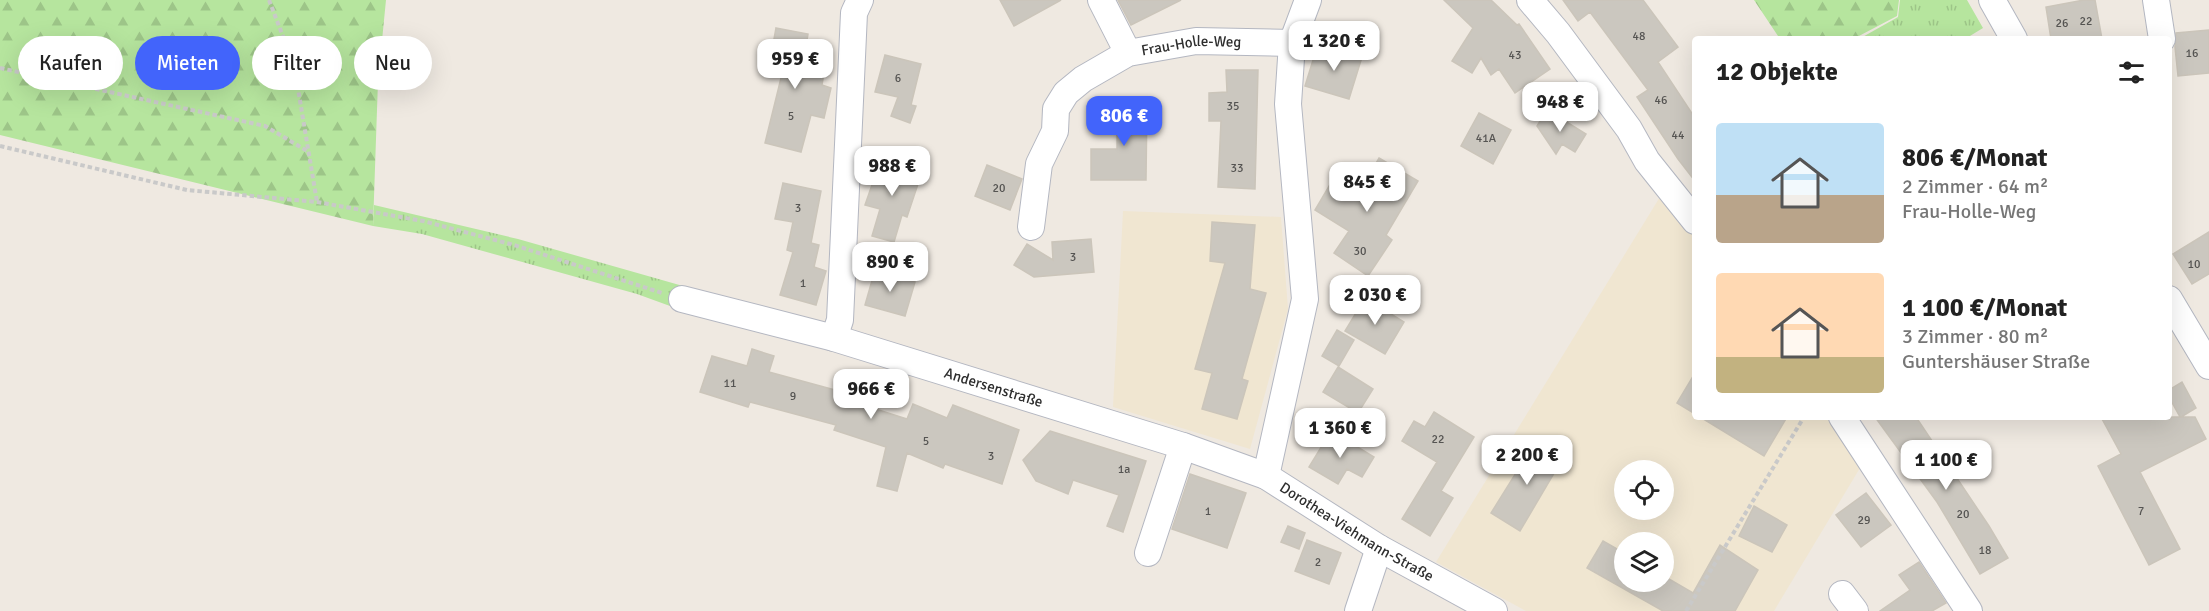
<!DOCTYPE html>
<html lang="de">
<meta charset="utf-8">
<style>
body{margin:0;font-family:Signika,sans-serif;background:#f2f2f2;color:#222;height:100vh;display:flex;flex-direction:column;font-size:22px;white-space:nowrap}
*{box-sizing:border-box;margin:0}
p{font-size:20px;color:#767676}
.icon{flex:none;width:33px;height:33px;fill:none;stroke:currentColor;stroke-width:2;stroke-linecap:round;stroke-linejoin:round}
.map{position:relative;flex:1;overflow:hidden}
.details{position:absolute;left:1692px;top:36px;width:480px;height:384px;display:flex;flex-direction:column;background:#fff;border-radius:6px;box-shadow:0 6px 24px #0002}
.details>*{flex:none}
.banner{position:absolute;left:18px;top:36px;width:570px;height:54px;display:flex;gap:12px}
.buttons{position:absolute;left:1614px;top:460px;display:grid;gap:12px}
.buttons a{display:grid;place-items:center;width:60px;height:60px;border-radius:50%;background:#fff;box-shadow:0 6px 24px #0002;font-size:30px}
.price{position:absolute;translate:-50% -51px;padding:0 14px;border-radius:12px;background:#fff;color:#222;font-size:20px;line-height:39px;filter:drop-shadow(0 2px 3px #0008)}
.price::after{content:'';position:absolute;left:50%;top:36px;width:18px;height:14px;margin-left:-9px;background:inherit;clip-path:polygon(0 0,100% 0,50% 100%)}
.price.on{background:#4264fb;color:#fff}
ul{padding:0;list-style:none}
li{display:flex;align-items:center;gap:18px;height:150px;padding:0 24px}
li span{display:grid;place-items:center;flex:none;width:168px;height:120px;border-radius:6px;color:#555}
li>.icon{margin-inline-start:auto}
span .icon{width:72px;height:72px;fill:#fffc;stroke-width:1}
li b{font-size:26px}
h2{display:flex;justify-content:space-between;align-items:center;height:72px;padding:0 24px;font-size:26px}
.pill{padding:0 21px;border-radius:27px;background:#fff;box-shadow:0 6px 24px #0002;font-size:21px;line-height:54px}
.pill.on{background:#4264fb;color:#fff}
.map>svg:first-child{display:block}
</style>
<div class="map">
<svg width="2209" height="611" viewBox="0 0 2209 611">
<defs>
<pattern id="grass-tufts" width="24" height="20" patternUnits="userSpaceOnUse" patternTransform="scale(1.5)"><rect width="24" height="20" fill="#b6e59e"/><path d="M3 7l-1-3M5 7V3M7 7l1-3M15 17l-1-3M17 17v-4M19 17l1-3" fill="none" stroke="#9dc588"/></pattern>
<pattern id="forest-firs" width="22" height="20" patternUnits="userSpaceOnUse" patternTransform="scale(1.5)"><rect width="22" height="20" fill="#b6e59e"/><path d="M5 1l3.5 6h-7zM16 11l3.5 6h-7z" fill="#9dc588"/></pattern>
</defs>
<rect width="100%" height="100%" fill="#efe9e1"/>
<path fill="#f0e6d1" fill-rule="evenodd" d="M1663,192l32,40v185h138l30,46 -89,148h-248l-90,-49zM1624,471h40v39h-40zM1624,543h40v39h-40z
M1123,211l158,6 7,92 -38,140 -137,-42z"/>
<path fill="url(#grass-tufts)" d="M1900,0h67l16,28 -18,11h-106l39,-22z
M374,205l144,34 172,49 -9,22 -44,-16 -215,-60 -49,-8z"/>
<path fill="url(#forest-firs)" d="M0,0h386l-8,81 -5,145 -373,-91z
M1754,0h145l-2,16 -40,21v2h-77z"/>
<path fill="#cbc7bf" stroke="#cbc5ba" stroke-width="1.5" d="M1000,0h61l-47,26z
M1118,0h63l-50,25z
M1444,0h47l26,25 2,-1 31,45 -35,24 -16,-24 -8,6 -10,-17 -9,15 -20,-12 21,-33z
M1563,0h80l35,47 -20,15 37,56v63l-17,-22 -41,-62 11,-7 -58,-78 -12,9z
M2084,0h11l7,39h-51l-5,-32z
M776,28l32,6 -4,23 22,4 -4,24 9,3 -7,30 -13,-3 -10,37 -36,-9 17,-69 -14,-2z
M2209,30v43l-31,3 -3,-29 1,-14z
M1318,44l44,13 -13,42 -44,-13z
M885,55l36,9 -10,41 5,1 -6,17 -19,-7 7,-19 -23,-5z
M1226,70h32l-3,119 -37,-2 3,-66h-12v-28l18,-1z
M1117,102l30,1 -1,77h-55v-31h26z
M1547,110l39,24 -11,18 -13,-8 -6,10 -19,-28z
M1479,113l32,17 -18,34 -32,-18z
M1379,158l39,23 -32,54 6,5 -24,36 -34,-23 15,-22 -34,-21 20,-34 25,15z
M881,159l41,13 -15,45 -5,-2 -8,27 -22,-6 8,-27 -15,-4z
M987,165l35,14 -12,31 -35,-14z
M783,183l38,8 -10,52 8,2 -5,22 12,4 -10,34 -36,-10 13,-43 -6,-2 6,-28 -18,-3z
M1212,222l43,3 -5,64 16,4 -24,86 6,2 -11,38 -35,-10 10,-36 -17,-4 30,-106 -15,-2z
M2209,232v42l-17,10 -19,-30z
M1091,239l3,33 -60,5 -20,-12 13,-21 26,16 -1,-18z
M875,270l40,12 -10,34 -40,-11z
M1365,298l39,24 -19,32 -40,-23z
M1337,330l17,10 -15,26 -17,-10z
M752,349l22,7 -5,16 77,21 5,-16 25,8 -7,22 38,12 6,-15 34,14 6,-13 66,25 -17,54 -57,-20 -2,4 -36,-15 -10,38 -20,-5 9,-39 -52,-17 2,-5 -86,-23 -2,5 -48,-15 12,-36 35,10z
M1338,367l35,22 -15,24 -35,-21z
M1695,373v41l-18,-11z
M2182,382l14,26 -15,9h14l11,22 -66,33 40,77 -31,16 -51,-99 23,-12 -20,-37h79l-11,-20v-7z
M1434,412l40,25 -33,54 12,7 -23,38 -28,-17 35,-57 -35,-21 12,-20 11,6z
M1700,417h87l-23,39z
M1875,417h41l73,109 19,32 -28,16 -43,-72z
M1050,431l96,30 -23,71 -16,-6 12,-31 -46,-15 -5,14 -32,-13 -13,-21z
M1331,431l43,26 -12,20 -15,-8 -9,15 -29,-17z
M1536,441l27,17 -43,73 -29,-18z
M1190,474l56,19 -19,55 -55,-19z
M1866,493l25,32 -30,22 -25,-32z
M1754,506l33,19 -15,27 -33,-16z
M1288,526l17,7 -6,16 -18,-7z
M1307,540l34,13 -12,31 -34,-13z
M1603,541l21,12v29h40v-6l29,17 27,-48 38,25 -23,41h-72l-76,-43z
M1919,562l27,41 -14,8h-52l30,-21 -11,-15z"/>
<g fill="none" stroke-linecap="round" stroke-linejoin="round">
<g stroke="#b4b7c1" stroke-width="28">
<g id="minor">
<path d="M1101,0l27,53"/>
<path d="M1530,0l28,33 71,96 18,32 48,60"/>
<path d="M1992,0l22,39"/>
<path d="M2156,0l6,39"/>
<path id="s1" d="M1031,227l8,-63 16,-33 1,-22 10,-16 17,-14 45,-26 68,-12 96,2"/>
<path id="s2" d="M682,299l152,39 349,108 83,30 113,72 115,63"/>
<path d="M2169,299l40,67"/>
<path d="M834,338l6,-18 14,-307 6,-13"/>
<path d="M1842,417l127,194"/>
<path d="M1266,476l39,-177 -17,-195 4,-61 16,-43"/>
<path d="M1148,553l35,-107"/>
<path d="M1842,594l13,17"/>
<path d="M1358,611l21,-63"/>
</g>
</g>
<path stroke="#c9c9c9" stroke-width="4" stroke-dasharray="4.5 3" stroke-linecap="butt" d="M269,0l25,65 23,137
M0,68l265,58 44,26
M0,146l187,44 130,12 106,19 91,24 148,48
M1686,611l118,-194"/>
<use href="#minor" stroke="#fff" stroke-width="26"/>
</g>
<g text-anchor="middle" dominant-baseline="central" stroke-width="4.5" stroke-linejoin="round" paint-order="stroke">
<g font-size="12" fill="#555452">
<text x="2086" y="21">22</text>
<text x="2062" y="23">26</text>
<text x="1639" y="36">48</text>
<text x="2192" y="53">16</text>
<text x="1515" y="55">43</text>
<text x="898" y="78">6</text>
<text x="1661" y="100">46</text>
<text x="1233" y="106">35</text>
<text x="791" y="116">5</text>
<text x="1678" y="135">44</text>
<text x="1486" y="138">41A</text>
<text x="1237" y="168">33</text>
<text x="999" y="188">20</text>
<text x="798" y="208">3</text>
<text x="1360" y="251">30</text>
<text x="1073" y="257">3</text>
<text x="2194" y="264">10</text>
<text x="803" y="283">1</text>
<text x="730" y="383">11</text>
<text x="793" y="396">9</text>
<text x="1438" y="439">22</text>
<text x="926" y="441">5</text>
<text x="991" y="456">3</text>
<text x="1124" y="469">1a</text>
<text x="1208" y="511">1</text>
<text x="2141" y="511">7</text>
<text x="1963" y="514">20</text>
<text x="1864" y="520">29</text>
<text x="1985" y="550">18</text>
<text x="1318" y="562">2</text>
</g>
<g font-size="15" fill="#2e2e2e" stroke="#fff">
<text stroke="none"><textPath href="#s1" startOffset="279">Frau-Holle-Weg</textPath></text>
<text stroke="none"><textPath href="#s2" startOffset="324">Andersenstraße</textPath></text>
<text stroke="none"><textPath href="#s2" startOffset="717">Dorothea-Viehmann-Straße</textPath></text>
</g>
</g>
</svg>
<div class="buttons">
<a><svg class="icon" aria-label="locate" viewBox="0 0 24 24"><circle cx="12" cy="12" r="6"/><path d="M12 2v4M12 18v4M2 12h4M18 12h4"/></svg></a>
<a><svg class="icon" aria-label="layers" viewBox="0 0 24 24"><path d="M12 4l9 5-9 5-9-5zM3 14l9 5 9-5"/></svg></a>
</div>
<b class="price" style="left:1334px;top:72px">1 320 €</b>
<b class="price" style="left:795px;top:90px">959 €</b>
<b class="price" style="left:1560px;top:133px">948 €</b>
<b class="price on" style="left:1124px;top:147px">806 €</b>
<b class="price" style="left:892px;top:197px">988 €</b>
<b class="price" style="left:1367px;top:213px">845 €</b>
<b class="price" style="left:890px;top:293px">890 €</b>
<b class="price" style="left:1375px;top:326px">2 030 €</b>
<b class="price" style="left:871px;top:420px">966 €</b>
<b class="price" style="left:1340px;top:459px">1 360 €</b>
<b class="price" style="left:1527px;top:486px">2 200 €</b>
<b class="price" style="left:1946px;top:491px">1 100 €</b>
<div class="banner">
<a class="pill">Kaufen</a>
<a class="pill on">Mieten</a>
<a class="pill">Filter</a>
<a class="pill">Neu</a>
</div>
<section class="details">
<h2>12 Objekte<svg class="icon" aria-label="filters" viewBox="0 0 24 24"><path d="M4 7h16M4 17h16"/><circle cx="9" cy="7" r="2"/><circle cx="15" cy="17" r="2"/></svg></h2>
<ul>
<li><span style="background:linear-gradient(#bfe0f5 60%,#b9a48a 0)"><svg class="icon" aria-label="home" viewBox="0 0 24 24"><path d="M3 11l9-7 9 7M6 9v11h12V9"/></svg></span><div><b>806 €/Monat</b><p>2 Zimmer · 64 m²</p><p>Frau-Holle-Weg</p></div></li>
<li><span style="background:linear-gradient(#ffd9b3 70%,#c2b280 0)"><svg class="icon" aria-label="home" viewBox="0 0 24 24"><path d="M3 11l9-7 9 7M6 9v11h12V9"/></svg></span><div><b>1 100 €/Monat</b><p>3 Zimmer · 80 m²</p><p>Guntershäuser Straße</p></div></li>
</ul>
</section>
</div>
